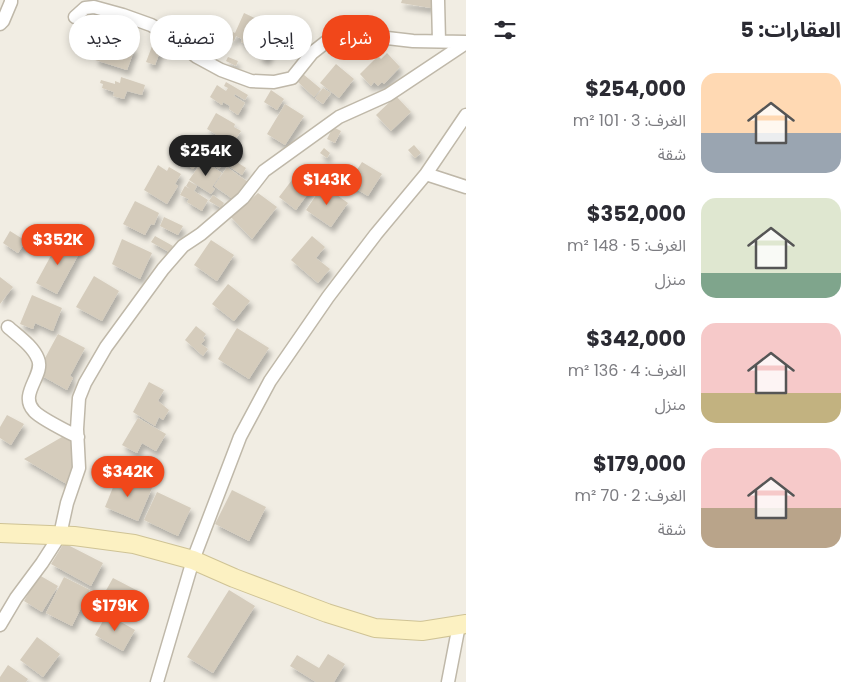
<!DOCTYPE html>
<html lang="ar">
<meta charset="utf-8">
<style>
body{margin:0;font-family:Poppins,"Noto Sans Arabic",sans-serif;background:#f2f2f3;color:#2b2b33;direction:rtl;height:100vh;display:flex;flex-direction:column;font-size:19px;white-space:nowrap}
*{box-sizing:border-box;margin:0}
p{font-size:16px;color:#7c7c81}
.icon{flex:none;width:28px;height:28px;fill:none;stroke:currentColor;stroke-width:2;stroke-linecap:round;stroke-linejoin:round}
.map{position:relative;flex:1;overflow:hidden;direction:ltr}
.panel{display:flex;flex-direction:column;background:#fff;width:400px}
.panel>*{flex:none}
.banner{position:absolute;left:15px;top:15px;width:375px;height:45px;direction:rtl;display:flex;gap:10px}
.price{position:absolute;translate:-50% -42px;padding:0 11px;border-radius:18px;background:#f1471a;color:#fff;font-size:16px;line-height:32px;filter:drop-shadow(0 1px 2px #0008)}
.price::after{content:'';position:absolute;left:50%;top:30px;width:15px;height:11px;margin-left:-8px;background:inherit;clip-path:polygon(0 0,100% 0,50% 100%)}
.price.selected{background:#222;color:#fff}
ul{padding:0;list-style:none}
li{display:flex;align-items:center;gap:15px;height:125px;padding:0 25px}
li span{display:grid;place-items:center;flex:none;width:140px;height:100px;border-radius:15px;color:#555}
li>.icon{margin-inline-start:auto}
span .icon{width:60px;height:60px;fill:#fffc;stroke-width:1}
li b{font-size:21px}
h2{display:flex;justify-content:space-between;align-items:center;height:60px;padding:0 25px;font-size:21px}
.tag{padding:0 18px;border-radius:22px;background:#fff;box-shadow:0 2px 8px #0003;font-size:18px;line-height:45px}
.tag.selected{background:#f1471a;color:#fff}
main{display:flex;flex:1;min-height:0}
.map>svg:first-child{display:block}
</style>
<main>
<section class="panel">
<h2>العقارات: 5<svg class="icon" aria-label="filters" viewBox="0 0 24 24"><path d="M4 7h16M4 17h16"/><circle cx="9" cy="7" r="2"/><circle cx="15" cy="17" r="2"/></svg></h2>
<ul>
<li><span style="background:linear-gradient(#ffd9b3 60%,#9aa5b1 0)"><svg class="icon" aria-label="home" viewBox="0 0 24 24"><path d="M3 11l9-7 9 7M6 9v11h12V9"/></svg></span><div><b>$254,000</b><p>الغرف: 3 · 101 m²</p><p>شقة</p></div></li>
<li><span style="background:linear-gradient(#dfe7d0 75%,#7fa58c 0)"><svg class="icon" aria-label="home" viewBox="0 0 24 24"><path d="M3 11l9-7 9 7M6 9v11h12V9"/></svg></span><div><b>$352,000</b><p>الغرف: 5 · 148 m²</p><p>منزل</p></div></li>
<li><span style="background:linear-gradient(#f6c9c9 70%,#c2b280 0)"><svg class="icon" aria-label="home" viewBox="0 0 24 24"><path d="M3 11l9-7 9 7M6 9v11h12V9"/></svg></span><div><b>$342,000</b><p>الغرف: 4 · 136 m²</p><p>منزل</p></div></li>
<li><span style="background:linear-gradient(#f6c9c9 60%,#b9a48a 0)"><svg class="icon" aria-label="home" viewBox="0 0 24 24"><path d="M3 11l9-7 9 7M6 9v11h12V9"/></svg></span><div><b>$179,000</b><p>الغرف: 2 · 70 m²</p><p>شقة</p></div></li>
</ul>
</section>
<div class="map">
<svg width="466" height="682" viewBox="0 0 466 682">
<defs>
<filter id="shadow"><feDropShadow dx="3" dy="5.5" stdDeviation="2.5" flood-color="#0004"/></filter>
</defs>
<rect width="100%" height="100%" fill="#f1ede3"/>
<path fill="#d5ccbc" filter="url(#shadow)" d="M402,0h30l-1,8 -30,-5z
M244,13l30,14 -7,15 7,3 -7,15 -9,-4 4,-8 -12,-6 -2,3 -7,-3 1,-3 -6,-3 -2,5 -4,-2 3,-7 2,1z
M102,38l33,10 -8,22 -32,-10z
M154,41l9,3 -8,21 -9,-3z
M387,53l13,14 -16,17 -2,-2 -4,4 -4,-4 -3,4 -11,-12 18,-18 3,3z
M228,57l10,4 -2,5 -10,-5z
M336,64l18,15 -15,19 -19,-15z
M303,74l18,15 -7,8 -17,-16z
M121,77l24,8 -3,10 -15,-4 -3,8 -11,-3 1,-4 -12,-4 1,-4 -3,-1 1,-3 14,4v-3l5,2z
M226,82l22,13 -3,5 -10,-6 -1,2 11,7 -7,12 -9,-6 1,-3 -7,-4 -1,3 -12,-8 7,-12 9,6 2,-3 -4,-2z
M323,88l8,5 -8,11 -8,-6z
M271,90l13,9 -7,11 -13,-8z
M396,96l15,16 -20,19 -15,-16z
M285,104l19,12 -19,29 -18,-11z
M216,113l19,11 -1,3 7,4 -11,17 -7,-5 2,-3 -18,-11z
M333,127l8,4 -6,12 -8,-4z
M180,144l21,14 -8,11 -21,-14z
M235,144l8,7 -4,5 -8,-8z
M414,145l7,8 -6,5 -7,-8z
M225,146l5,3 -2,3 2,-3 2,2 -13,18 -12,-8 4,-4 6,4 6,-9 -2,-1z
M324,148l6,5 -3,5 -7,-5z
M229,157l17,11 -4,7 -18,-12z
M203,160l19,13 -10,14 3,2 -4,5 -22,-14z
M362,162l20,12 -14,22 -20,-12z
M158,165l9,6 2,-4 12,7 -6,10 3,2 -11,18 -23,-14z
M227,167l21,15 -11,20 -23,-16z
M295,176l17,12 -16,22 -17,-13z
M189,181l8,5 -3,5 14,9 -6,11 -15,-9 2,-3 -9,-4 5,-9 5,3 -4,-3z
M323,185l25,18 -17,24 -25,-17z
M258,193l19,14 -25,32 -23,-24 6,-6 3,2z
M213,195l11,8 -3,5 -12,-7z
M135,201l24,12 -5,12 -3,-1 -6,11 -22,-11z
M164,217l19,9 -5,9 -18,-9z
M10,231l16,10 -8,12 -15,-10z
M155,236l18,10 -4,6 -18,-10z
M312,236l13,11 -9,11 14,11 -12,14 -27,-23z
M60,239l21,11 -24,44 -21,-11z
M122,239l30,14 -12,26 -28,-15z
M211,240l23,15 -17,26 -23,-16z
M94,276l25,15 -17,30 -26,-14z
M0,277l13,10 -13,17z
M228,284l22,17 -16,20 -22,-17z
M32,295l30,13 -9,23 -18,-8 -2,6 -13,-5z
M196,326l10,8 -3,4 2,2 -4,4 7,5 -5,7 -18,-16z
M237,328l32,20 -20,31 -31,-20z
M58,334l27,14 -15,28 3,2 -6,12 -30,-17z
M149,382l15,8 -6,11 11,9 -6,10 -4,-3 -4,9 -22,-14z
M7,415l17,9 -13,21 -11,-7v-11z
M138,418l28,16 -10,17 -14,-8 -5,10 -15,-8z
M62,437l11,3 -3,46 -46,-27z
M118,475l34,13 -14,33 -33,-14z
M232,490l34,17 -17,34 -34,-17z
M157,492l34,16 -13,28 -34,-16z
M64,543l39,20 -12,23 -40,-22z
M39,575l19,11 -16,26 -18,-11z
M64,577l26,13 -18,36 -26,-13z
M113,578l25,13 -13,24 -25,-14z
M229,590l26,16 -42,67 -26,-16z
M107,614l28,16 -12,21 -28,-16z
M37,637l23,17 -17,23 -23,-17z
M328,654l17,10 -11,18h-18l-26,-16 7,-11 22,13z
M8,665l20,14 -2,3h-26v-5z"/>
<g fill="none" stroke-linecap="round" stroke-linejoin="round">
<g stroke="#bfb8a9" stroke-width="15">
<path id="street" d="M438,0l1,41
M75,17l10,-9 9,-1 29,8 28,10 19,11 27,21 24,13 30,11 23,1 18,-4 20,-25 14,-11 16,-4h45l26,3 53,1
M0,24l3,-3 8,-19v-2
M426,174l40,13
M8,327c10,9 25,19 30,32 7,16 -20,35 -4,52 6,7 34,21 44,26
M0,625l16,-27 26,-35 18,-28 7,-32 12,-35 -2,-39 2,-31 6,-15 21,-36 57,-78 20,-23 18,-12 42,-36 21,-27 75,-54 49,-22 78,-52
M157,682l36,-122 47,-123 30,-56 58,-84 48,-63 50,-60 40,-59
M448,682l11,-57"/>
</g>
<g stroke="#cfc395" stroke-width="20">
<path id="secondary" d="M0,533l74,3 60,8 59,16 41,18 93,35 48,15 47,3 44,-7"/>
</g>
<use href="#street" stroke="#fff" stroke-width="12"/>
<use href="#secondary" stroke="#fcf1c2" stroke-width="18"/>
</g>
</svg>
<b class="price selected" style="left:206px;top:177px">$254K</b>
<b class="price" style="left:327px;top:206px">$143K</b>
<b class="price" style="left:58px;top:266px">$352K</b>
<b class="price" style="left:128px;top:498px">$342K</b>
<b class="price" style="left:115px;top:632px">$179K</b>
<div class="banner">
<a class="tag selected">شراء</a>
<a class="tag">إيجار</a>
<a class="tag">تصفية</a>
<a class="tag">جديد</a>
</div>
</div>
</main>
